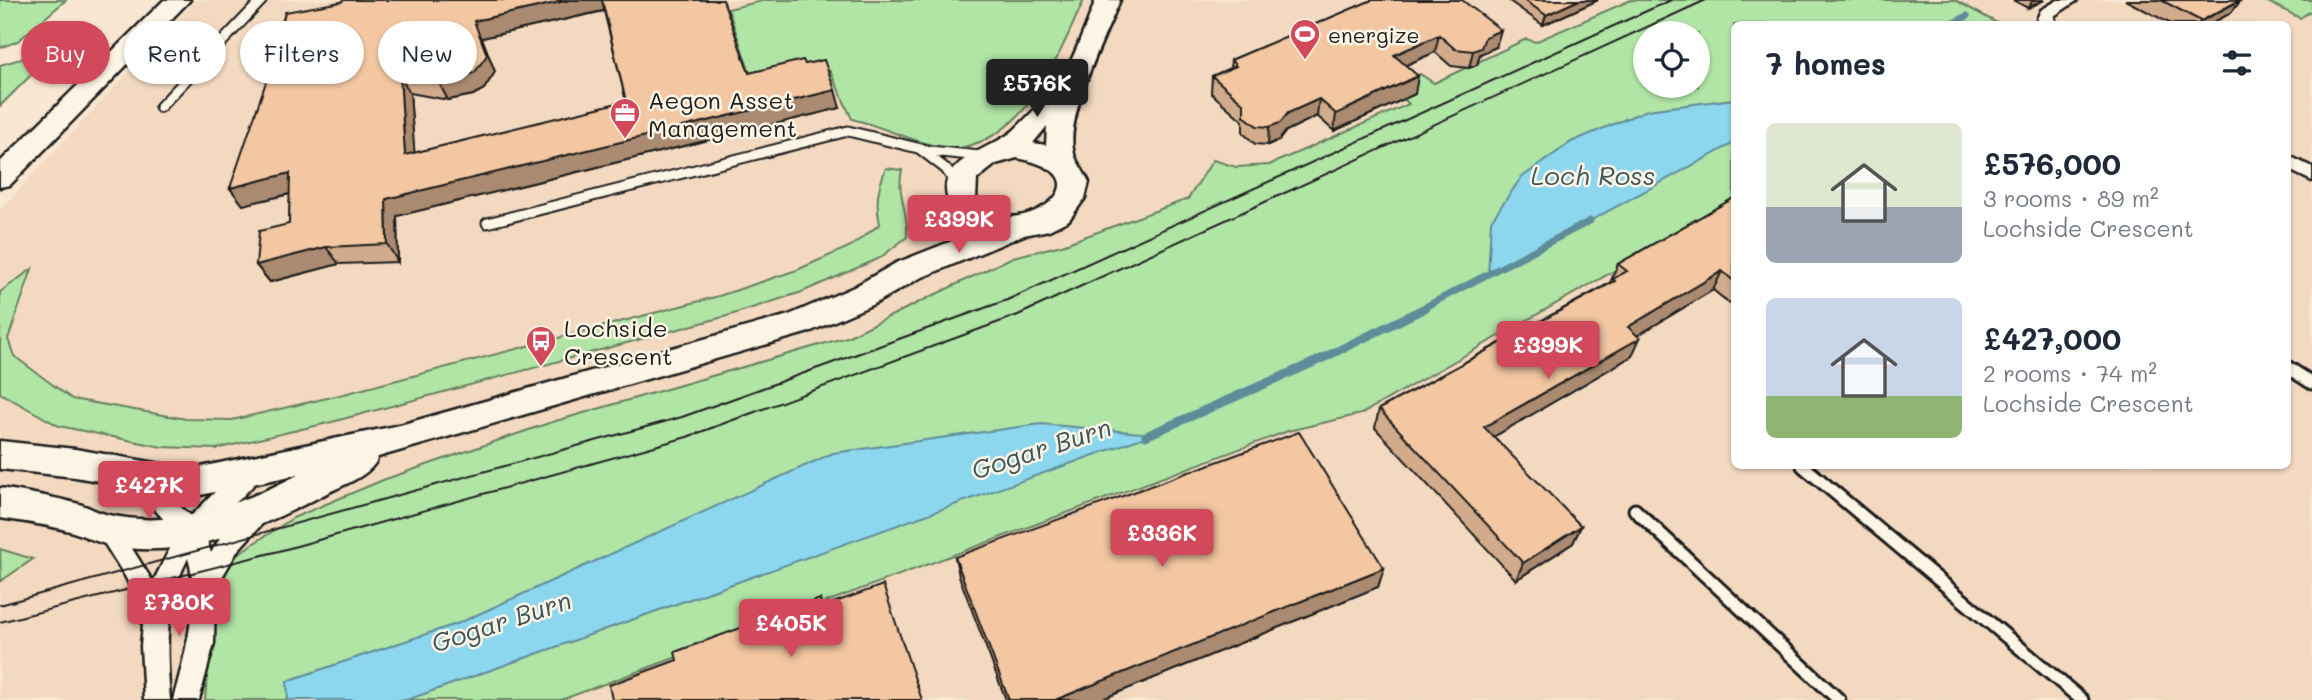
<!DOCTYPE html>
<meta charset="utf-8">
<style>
body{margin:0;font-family:Mali,sans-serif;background:#f6f6f7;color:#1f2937;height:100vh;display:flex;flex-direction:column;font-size:26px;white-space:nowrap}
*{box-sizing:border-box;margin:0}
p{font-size:23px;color:#747a83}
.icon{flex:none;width:38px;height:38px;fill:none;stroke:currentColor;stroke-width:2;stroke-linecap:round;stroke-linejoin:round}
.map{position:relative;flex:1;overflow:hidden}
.panel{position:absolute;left:1731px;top:21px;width:560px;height:448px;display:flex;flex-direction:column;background:#fff;border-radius:10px;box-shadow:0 2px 5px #0004}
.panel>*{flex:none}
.banner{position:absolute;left:21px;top:21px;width:665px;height:63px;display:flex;gap:14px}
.tools{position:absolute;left:1633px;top:21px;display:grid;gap:14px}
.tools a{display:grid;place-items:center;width:77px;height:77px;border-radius:50%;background:#fff;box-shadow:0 2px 5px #0004;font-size:35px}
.price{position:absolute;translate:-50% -60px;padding:0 16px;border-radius:7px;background:#d1495b;color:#fff;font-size:23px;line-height:46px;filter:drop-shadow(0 2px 4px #0008)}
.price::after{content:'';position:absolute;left:50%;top:42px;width:21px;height:16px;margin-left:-10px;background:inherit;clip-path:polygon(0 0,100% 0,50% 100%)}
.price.current{background:#222;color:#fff}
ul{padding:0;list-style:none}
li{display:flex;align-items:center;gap:21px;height:175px;padding:0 35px}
li span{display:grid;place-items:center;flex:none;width:196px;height:140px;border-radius:10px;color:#555}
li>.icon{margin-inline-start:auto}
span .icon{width:84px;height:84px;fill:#fffc;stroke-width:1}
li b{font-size:30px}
h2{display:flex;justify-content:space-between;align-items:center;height:84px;padding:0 35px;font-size:30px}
.chip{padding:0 24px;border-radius:32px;background:#fff;box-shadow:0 2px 5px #0004;font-size:24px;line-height:63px}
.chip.current{background:#d1495b;color:#fff}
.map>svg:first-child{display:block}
</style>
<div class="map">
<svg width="2312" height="700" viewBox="0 0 2312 700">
<rect width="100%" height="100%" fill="#f9e7d1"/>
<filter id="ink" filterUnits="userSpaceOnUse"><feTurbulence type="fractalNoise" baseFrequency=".0143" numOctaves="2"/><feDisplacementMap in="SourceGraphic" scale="14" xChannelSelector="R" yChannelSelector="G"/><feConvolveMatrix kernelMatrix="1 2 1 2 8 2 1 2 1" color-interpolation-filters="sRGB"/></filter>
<g filter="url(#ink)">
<path fill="#f3d9c0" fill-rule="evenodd" d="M196,0h2116v700h-2312v-490zM1734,24h553v442h-553zM1645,33h53v53h-53z"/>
<path fill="#b1e5a6" stroke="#668061" stroke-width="2" fill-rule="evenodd" d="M0,0h66l-48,41 -18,7z
M766,0h318c-25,53 -51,127 -113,145 -7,2 -14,5 -21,4 -34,-5 -65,-22 -98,-30l-22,-48 -75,16 -27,-78z
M1631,0h324l44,24h-265v179l-373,211 -73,17 -727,269h-356l6,-71 17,-69 65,-42 90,-38 166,-57 298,-86 166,-80 49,-12 126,-46 25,-39 23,7 33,-2 140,-61 -18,-17 29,-13 14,9 92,-44 9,3zM1645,33h53v53h-53z
M2264,0h48v10l-12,8z
M44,52l8,2 -52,52v-41z
M886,168l16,2c-6,23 7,43 5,67l-27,21 -78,34 -75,24 -395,106 -116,27 -54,-2 -103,-21 -59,-33v-101l32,-23 -24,70 6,17 58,43 114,20 46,1 104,-24 383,-100 78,-26 54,-24 29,-22c-5,-22 -2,-36 6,-56z
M0,549l33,10 -32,22z"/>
<path fill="#8cd7ed" stroke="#5f8c99" stroke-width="2" d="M1734,99v44l-246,133 3,-55 30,-43 50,-36 76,-32z
M1041,424l112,10 -746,266h-119l-1,-19 172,-58 374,-170z"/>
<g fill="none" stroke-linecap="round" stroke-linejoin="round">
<path stroke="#5f8c99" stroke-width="7" d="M1952,24l15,-8
M1421,309l169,-88"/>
<path stroke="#5f8c99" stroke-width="9" d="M1146,436l171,-75 108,-53"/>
<g stroke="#1c1c1c" stroke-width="13">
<path id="lane-far1" d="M160,107l102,-107
M920,149l26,20 11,17
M487,223l361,-92 82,20 50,5"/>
</g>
<g stroke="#1c1c1c" stroke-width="17">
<path id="lane" d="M2287,367l25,16
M1803,466l279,234
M1635,510l204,190"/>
</g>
<g stroke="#1c1c1c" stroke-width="5">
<path id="street" d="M2058,0h20l-24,16 2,8h-16l-3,-5 4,-9z
M2287,155l25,12v14l-25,-12z
M253,462l8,2 3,7c-8,16 -45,45 -59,63l6,19c10,-17 34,-55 57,-47l4,7 -34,37 -23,39 -1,54 -15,57h-26c11,-41 28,-100 15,-142 -24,46 -22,91 -18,142h-26l-3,-54 3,-32 -19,-38 -29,-46 4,-7 8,-3 8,3 37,59 25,-49c-18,-16 -34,-34 -45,-56l3,-7 8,-2 8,2 21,30 18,16 37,-37z"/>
</g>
<g stroke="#1c1c1c" stroke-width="5">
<path id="secondary" d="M164,0h26l-180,185 -10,2v-25z
M1096,0h24c-13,32 -61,127 -44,159 4,8 9,15 13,23l-4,16 -16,22 -20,10 -25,5 -106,44 -42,24 -67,29 -431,125c-6,19 -38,29 -55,38 -65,34 -139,66 -214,50 -13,-3 -24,-9 -36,-13 -23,-7 -48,-10 -73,-14v-30c26,4 53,9 79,16 10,3 20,9 30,11 68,15 132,-11 191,-41l-109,23 -116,-20 -75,-8v-28l75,8 116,20 209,-44 389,-110 65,-28 42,-24 84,-33c-14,-4 -25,-12 -31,-27 -17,-43 43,-53 65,-73 16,-15 34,-34 47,-51 10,-12 28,-62 35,-79zM1047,126l-1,19 -13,-2zM1017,158c107,20 -16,92 -41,41l1,-20 19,-15z"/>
</g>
<use href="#lane-far1" stroke="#fcf5e5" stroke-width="9"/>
<use href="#lane" stroke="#fcf5e5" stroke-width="11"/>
<use href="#street" fill="#fcf5e5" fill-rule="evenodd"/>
<use href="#secondary" fill="#fcf5e5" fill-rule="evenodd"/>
<path stroke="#1c1c1c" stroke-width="2" d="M0,605l682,-188 325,-117 664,-300
M0,622l279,-71 408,-114 331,-122 688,-315"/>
</g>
<path fill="#d1ab8b" stroke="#1c1c1c" stroke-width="2" fill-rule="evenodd" d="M723,0l26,73 56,-9 35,44 -443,108 1,46 -59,2 -69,18 -14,-17 33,-41 1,-30 -47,11 -13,-17 53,-118 -6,-28 64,-40zM604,11l22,90 -212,52 -4,-60 38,7 25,-5 11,-6 11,-17 -13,-34z
M1372,0l124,47 -16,7 -3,11 -8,3 -18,-2 -16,-14 -29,13 9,29 -81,37 -17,-15 -31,15 -7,9 -11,5 -13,-1 -12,-11v-12l-32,-28 1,-17 18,-8 1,-8z
M1508,0h90l-55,25z
M2013,0h31l-16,8z
M2125,0h116l-10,13 -21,11h-39z
M1734,198v104l-4,2 -17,-14 -75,45 -6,21 -139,81 88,89 -8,17 -57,37 -141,-152 4,-19 231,-126 8,-19z
M955,557l429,11 -6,19 -278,113h-94l-47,-124z"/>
<path fill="#aa8b71" stroke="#1c1c1c" stroke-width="2" d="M569,0h34l4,10 -125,28 13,34 -11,17 -11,6 -25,5 -9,-17 35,-62z
M1579,0h19l-55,25 3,-10z
M2033,0h11l-16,8z
M2241,0l-10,13 -21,11h-12l3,-3z
M1501,30l-5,17 -16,7 -3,11 -8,3 4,-17 12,-14z
M1439,35l-4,17 -44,20 3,-17z
M400,76l10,17 6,79 -11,-17z
M1418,76l-3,18 -81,37 2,-17z
M835,90l5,18 -443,108 1,46 -11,-18 -1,-45z
M1319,99l-2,17 -31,15 -7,9 -11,5 1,-18 19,-14z
M290,173l12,18 -59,14 -13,-17z
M326,247l13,17 -69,18 -14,-17z
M1722,271l-9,19 -93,56 8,-19z
M1640,338l-8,18 -154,90 6,-19z
M1581,526l-8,17 -57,37 7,-17z
M1384,568l-6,19 -278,113h-45z"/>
<path fill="#f3c7a2" stroke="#1c1c1c" stroke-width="2" d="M344,0h225l-95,21 13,34 -12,17 -11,6 -25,5 -39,-7 5,79 221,-54 -24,-101h121l26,73 54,-13 2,4 19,-4 11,30 -449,109 1,45 -61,3 -70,18 3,-34 30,-7 1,-51 -60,15 39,-115 14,-3 -12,-26 6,-2 8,-30 56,-10z
M1372,0h90l39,30 -16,7 -4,11 -8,3 -18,-2 -16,-14 -45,20 24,21 -82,38 -17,-15 -31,14 -8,10 -11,4 -12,-1 -13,-10v-12l-32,-28 24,-10 -5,-6z
M1524,0h55l-33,15z
M2161,0h79l-39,21z
M1734,198v83l-12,-10 -94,56 12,11 -156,89 97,99 -58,37 -144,-154 236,-128 -2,-2 14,-8 -9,-7z
M1299,432l85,136 -329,132h-46l-54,-143z
M883,585l39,115h-310l-3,-15 68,-25 -2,-8 145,-53 2,8z"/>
</g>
<defs>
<g id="stadium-pin" transform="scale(1.575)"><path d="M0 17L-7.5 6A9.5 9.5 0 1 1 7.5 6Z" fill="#d1495b" stroke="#fcf5e5"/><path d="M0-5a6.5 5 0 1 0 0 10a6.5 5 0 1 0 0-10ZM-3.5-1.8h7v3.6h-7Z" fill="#fff"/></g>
<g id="office-pin" transform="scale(1.575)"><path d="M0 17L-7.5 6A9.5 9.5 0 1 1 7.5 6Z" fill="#d1495b" stroke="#fcf5e5"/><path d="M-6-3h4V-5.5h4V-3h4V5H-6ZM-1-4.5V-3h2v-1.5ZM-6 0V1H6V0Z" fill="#fff"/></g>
<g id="bus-pin" transform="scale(1.575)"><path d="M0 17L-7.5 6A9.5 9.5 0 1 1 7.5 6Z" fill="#d1495b" stroke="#fcf5e5"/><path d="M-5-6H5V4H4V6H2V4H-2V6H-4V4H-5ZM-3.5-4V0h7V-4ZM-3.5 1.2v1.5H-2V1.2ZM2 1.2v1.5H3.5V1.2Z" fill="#fff"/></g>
</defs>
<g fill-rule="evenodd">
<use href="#stadium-pin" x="1305" y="34"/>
<use href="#office-pin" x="625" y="113"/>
<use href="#bus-pin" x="541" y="341"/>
</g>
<g text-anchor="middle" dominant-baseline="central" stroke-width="5" stroke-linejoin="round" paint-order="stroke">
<g font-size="21" fill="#1c1c1c" stroke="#fcf5e5" text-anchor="start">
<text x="1328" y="34">energize</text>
</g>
<g font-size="24" fill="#1c1c1c" stroke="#fcf5e5" text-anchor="start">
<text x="648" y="99">Aegon Asset<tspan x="648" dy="28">Management</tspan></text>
<text x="564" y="327">Lochside<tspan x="564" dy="28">Crescent</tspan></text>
</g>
<g font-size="26" font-style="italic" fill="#3e545b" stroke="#fcf5e5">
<text x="1593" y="175">Loch Ross</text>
<text transform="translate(1041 448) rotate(-18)">Gogar Burn</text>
<text transform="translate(501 621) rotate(-18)">Gogar Burn</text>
</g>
</g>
</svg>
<div class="tools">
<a><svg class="icon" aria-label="locate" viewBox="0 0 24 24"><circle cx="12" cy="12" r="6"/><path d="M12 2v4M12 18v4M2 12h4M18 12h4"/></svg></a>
</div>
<b class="price current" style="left:1037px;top:119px">£576K</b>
<b class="price" style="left:959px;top:255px">£399K</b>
<b class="price" style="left:1548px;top:381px">£399K</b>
<b class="price" style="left:149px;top:521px">£427K</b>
<b class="price" style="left:1162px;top:569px">£336K</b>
<b class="price" style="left:179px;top:638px">£780K</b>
<b class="price" style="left:791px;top:659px">£405K</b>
<div class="banner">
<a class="chip current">Buy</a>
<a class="chip">Rent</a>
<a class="chip">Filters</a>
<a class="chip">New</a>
</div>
<section class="panel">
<h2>7 homes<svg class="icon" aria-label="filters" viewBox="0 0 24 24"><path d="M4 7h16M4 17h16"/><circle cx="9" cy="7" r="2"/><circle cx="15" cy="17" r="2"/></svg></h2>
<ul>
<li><span style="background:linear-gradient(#dfe7d0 60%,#9aa5b1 0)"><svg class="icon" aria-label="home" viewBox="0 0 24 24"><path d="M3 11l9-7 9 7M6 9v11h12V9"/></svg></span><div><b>£576,000</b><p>3 rooms · 89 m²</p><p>Lochside Crescent</p></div></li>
<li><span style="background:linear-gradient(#c9d6e8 70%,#8fb573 0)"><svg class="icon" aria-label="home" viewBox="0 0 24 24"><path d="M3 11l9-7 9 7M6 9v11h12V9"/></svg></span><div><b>£427,000</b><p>2 rooms · 74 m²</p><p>Lochside Crescent</p></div></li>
</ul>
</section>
</div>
